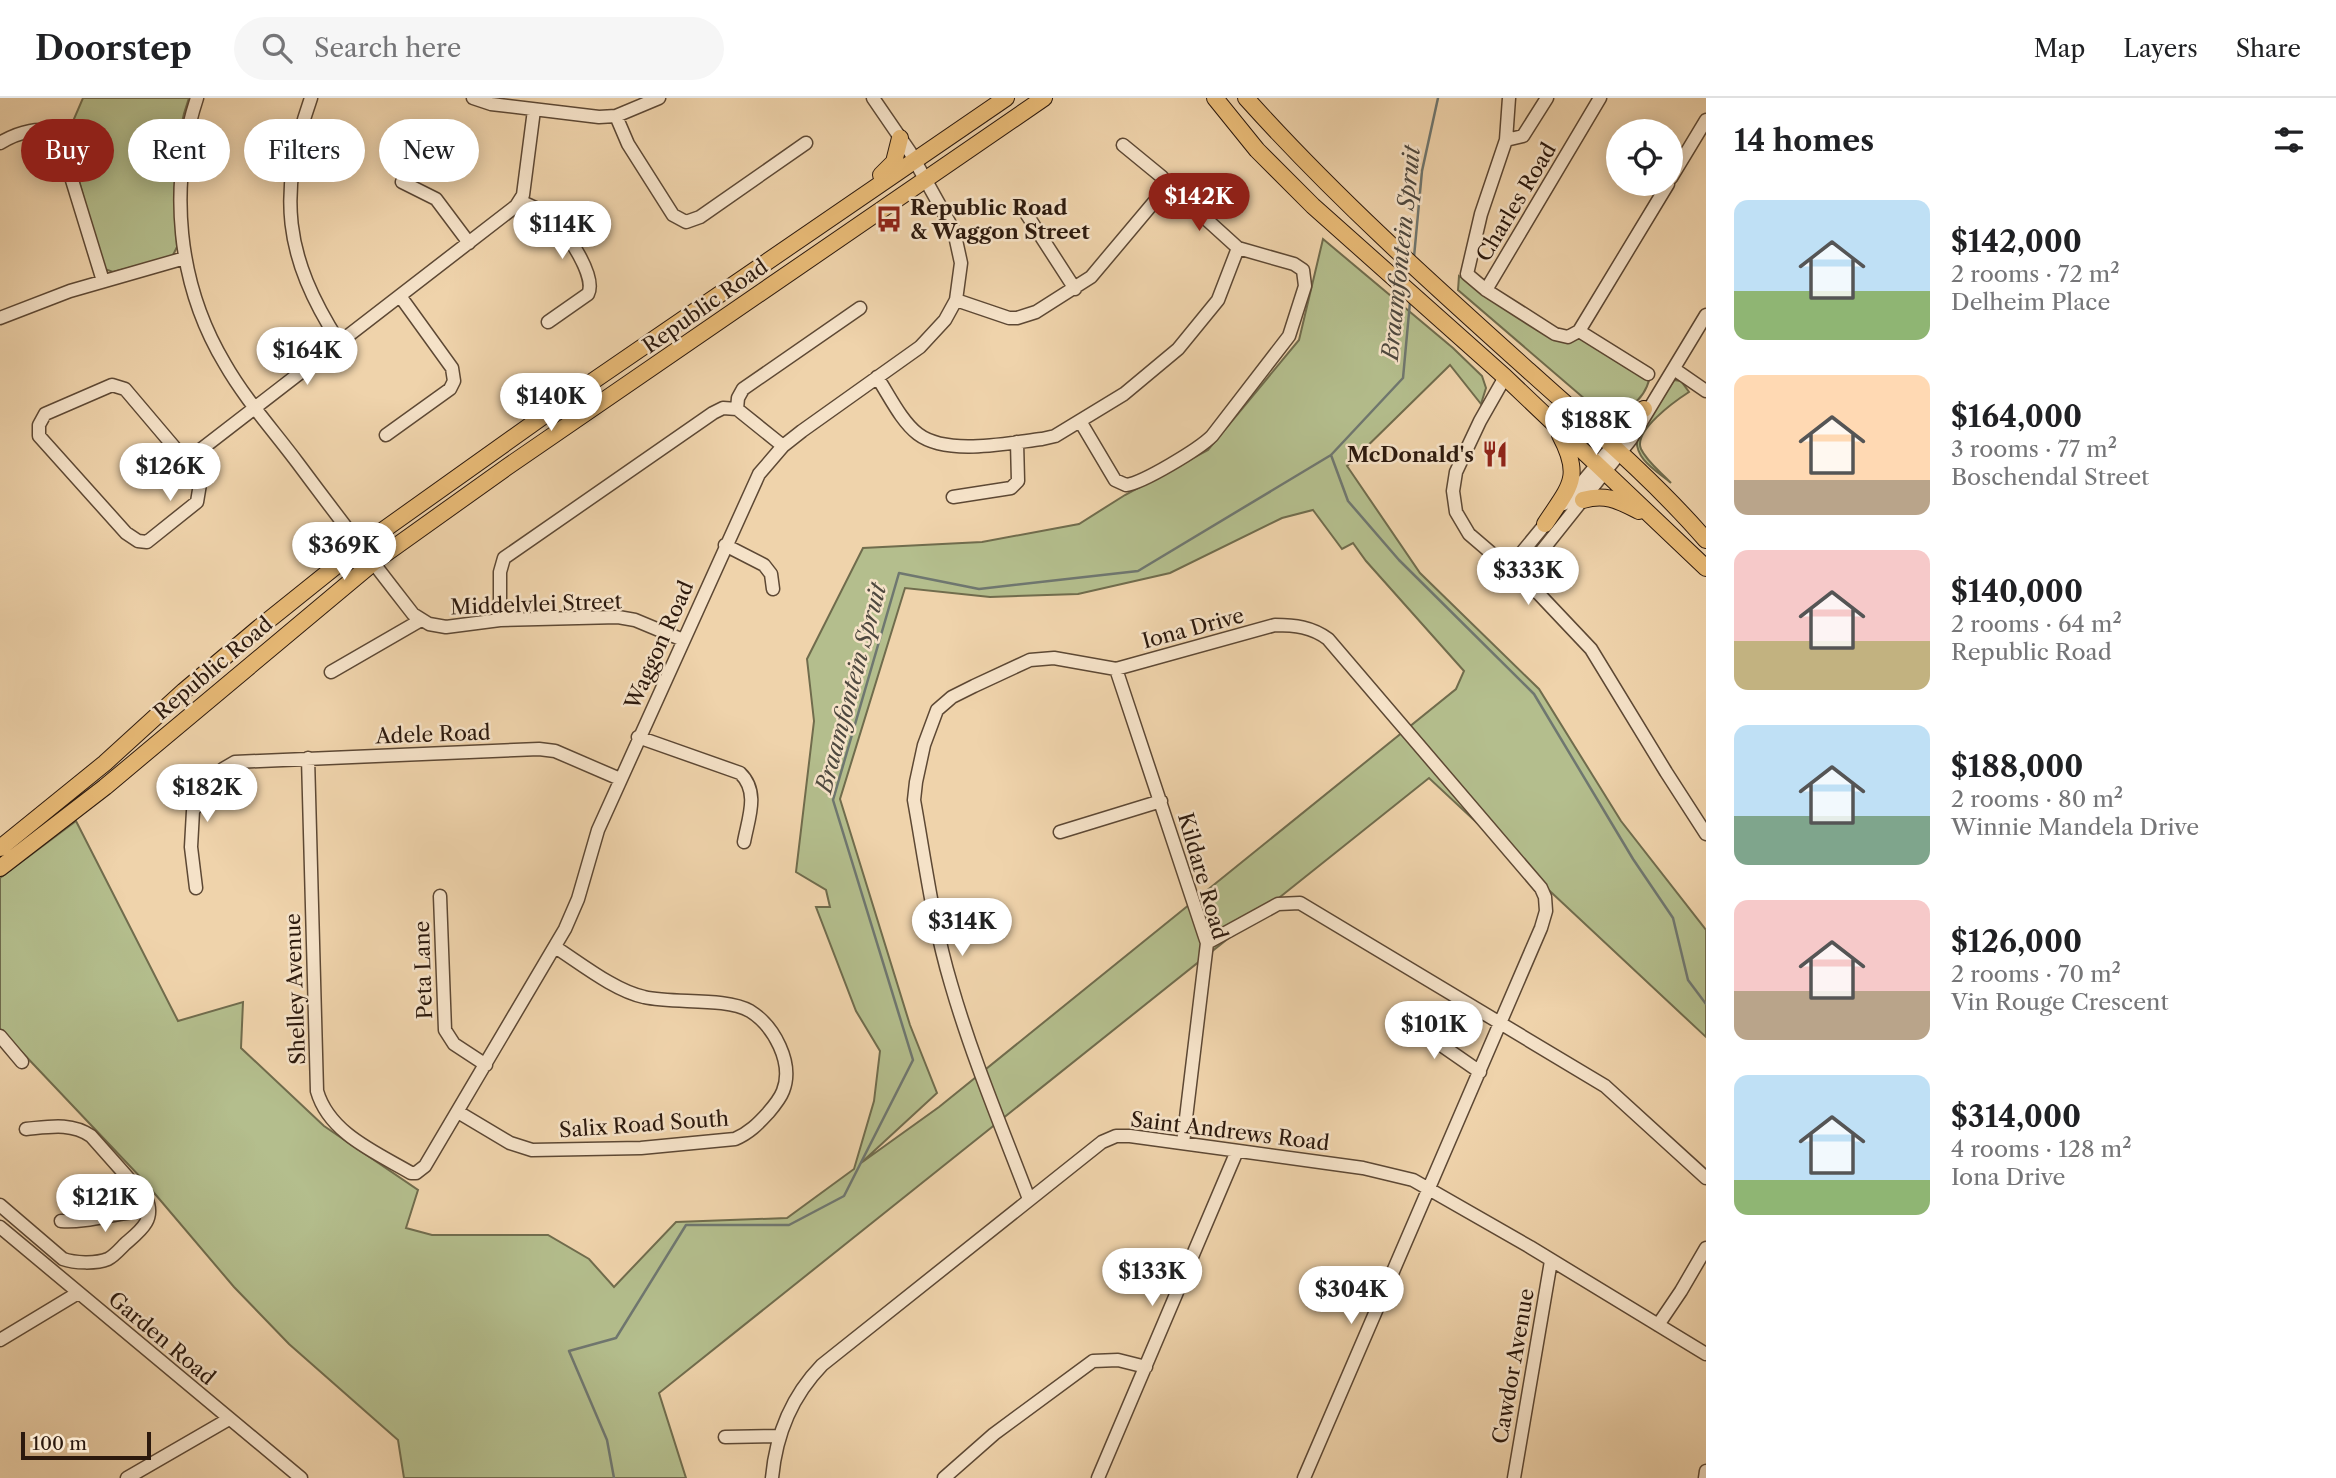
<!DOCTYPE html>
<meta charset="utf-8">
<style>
body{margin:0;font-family:"Libre Caslon Text",serif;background:#f6f6f6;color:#202124;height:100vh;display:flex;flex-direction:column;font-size:26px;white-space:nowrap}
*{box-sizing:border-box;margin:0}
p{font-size:23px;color:#757577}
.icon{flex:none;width:38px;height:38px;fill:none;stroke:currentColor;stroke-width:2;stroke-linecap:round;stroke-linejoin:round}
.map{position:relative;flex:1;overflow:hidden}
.details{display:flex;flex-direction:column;background:#fff;width:630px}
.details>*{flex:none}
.guide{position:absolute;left:21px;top:21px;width:665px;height:63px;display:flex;gap:14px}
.tools{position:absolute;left:1606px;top:21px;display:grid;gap:14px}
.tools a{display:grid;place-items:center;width:77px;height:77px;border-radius:50%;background:#fff;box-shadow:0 4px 18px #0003;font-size:35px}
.scale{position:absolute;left:21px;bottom:18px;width:130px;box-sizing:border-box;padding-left:7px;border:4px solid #2c190d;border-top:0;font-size:19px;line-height:24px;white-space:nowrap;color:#2c190d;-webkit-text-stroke:5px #f5e2c8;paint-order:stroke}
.price{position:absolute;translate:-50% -60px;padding:0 16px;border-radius:24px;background:#fff;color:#222;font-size:23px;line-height:46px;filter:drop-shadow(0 2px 4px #0008)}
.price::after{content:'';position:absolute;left:50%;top:42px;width:21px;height:16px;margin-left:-10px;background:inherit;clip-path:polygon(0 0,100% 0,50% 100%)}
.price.active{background:#8f2418;color:#fff}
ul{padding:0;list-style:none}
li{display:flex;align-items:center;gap:21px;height:175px;padding:0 28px}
li span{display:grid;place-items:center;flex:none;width:196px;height:140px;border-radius:14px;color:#555}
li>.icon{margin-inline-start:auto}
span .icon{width:84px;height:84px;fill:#fffc;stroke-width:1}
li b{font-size:30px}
h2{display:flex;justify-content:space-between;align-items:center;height:84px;padding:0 28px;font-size:30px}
.pill{padding:0 24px;border-radius:32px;background:#fff;box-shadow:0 4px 18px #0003;font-size:24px;line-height:63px}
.pill.active{background:#8f2418;color:#fff}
header{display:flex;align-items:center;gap:42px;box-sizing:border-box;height:98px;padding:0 35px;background:#fff;border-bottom:2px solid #e0e0e0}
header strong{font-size:33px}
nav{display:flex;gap:38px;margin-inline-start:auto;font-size:24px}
.search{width:490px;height:63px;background:#f6f6f6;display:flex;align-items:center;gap:18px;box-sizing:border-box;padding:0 24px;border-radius:38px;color:#757577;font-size:26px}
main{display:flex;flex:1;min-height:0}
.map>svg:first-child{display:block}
</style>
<header>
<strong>Doorstep</strong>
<div class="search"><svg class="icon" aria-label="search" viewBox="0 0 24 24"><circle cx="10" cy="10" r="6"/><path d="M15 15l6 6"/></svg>Search here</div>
<nav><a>Map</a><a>Layers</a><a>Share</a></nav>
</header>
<main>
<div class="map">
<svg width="1706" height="1380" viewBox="0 0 1706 1380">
<rect width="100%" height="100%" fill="#efd3ab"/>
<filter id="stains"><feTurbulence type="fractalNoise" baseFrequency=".00286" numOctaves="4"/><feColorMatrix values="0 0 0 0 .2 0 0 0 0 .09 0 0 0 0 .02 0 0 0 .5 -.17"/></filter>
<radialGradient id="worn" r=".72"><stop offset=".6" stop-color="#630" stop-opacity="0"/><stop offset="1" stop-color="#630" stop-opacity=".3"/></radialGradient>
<path fill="#b4be8d" stroke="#706c4d" stroke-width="2" fill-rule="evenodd" d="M83,0h106c-18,49 -14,99 -12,149l-5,10 -59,15 -11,-4 -35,-133z
M1323,141l130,109 29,28 4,12 -5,16 -31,-39 -103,101 73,107 119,116 82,132 85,109v107l-277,-259 -770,615 27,85h-282l-6,-38 -109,-96 -55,-57 -90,-106 -144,-152v-151l76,-57 102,200 65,-19 -2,46 83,78 94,64 -12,38 26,7h116l41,24 25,28 62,-65 111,-4 67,-49 20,-68 6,-50 -24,-40 -40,-104h14l-4,-17 -30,-18 18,-151 -7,-62 56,-111 119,-6 97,-18 46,-29 83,-45 91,-110zM1313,412l29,39 11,-6 13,18 98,110 -8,18 -517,418 -78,56 76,-70 -27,-68 -70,-226 65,-211 85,9 88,-3 92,-21 112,-55z
M1459,178l88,57 37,2 66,42c-7,28 -25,34 -50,35l-142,-122z
M1674,282l7,1 8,11c-14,9 -56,39 -48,57 6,13 21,24 30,34 -14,-12 -37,-24 -34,-45z"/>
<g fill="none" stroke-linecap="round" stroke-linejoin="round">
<path stroke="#6f7770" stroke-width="2.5" d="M1414,159l8,-86 16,-73
M1331,357l17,46 51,59 135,134 99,165 40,59 15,62 18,24
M614,1380l-7,-38 -38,-89 47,-13 70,-113h103l55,-29 69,-136 -80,-260 66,-227 80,16 159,-18 193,-116 72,-77 7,-76"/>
<g stroke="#5d4834" stroke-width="15">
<path id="minor" d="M197,0c-29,88 -20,186 28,266 20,35 48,66 72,98 38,51 77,102 116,152l16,10 17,3 54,-7 118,-3 17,3 48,20
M311,0c-34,97 -27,158 28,244
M473,0l18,6 108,13 17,-1 43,-18
M1509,0l-3,42 -25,74 -14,60 19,16 69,44 13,3 11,-6 89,-147
M616,18l12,28 45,71 13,7 14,-5 106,-74
M1506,42l17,-4 24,-38
M0,45c15,-9 45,-21 59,-5l44,143
M1123,47l39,32 9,19
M1671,80l35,-58
M402,84l34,17 33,44
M520,103c11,5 25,10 34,19 13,13 43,57 34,74l-40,28
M1022,109l53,82
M1486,192l114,-192
M956,202l53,18h8l19,-6 55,-35 63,-75 17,-6 13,3 54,49 56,16 9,6 2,16 -16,50 -77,100c-13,13 -69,47 -86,49l-11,-5 -35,-59
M0,220l70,-27 115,-33
M1579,233l69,43
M1674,271l32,22
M877,279c12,18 24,44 41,57 29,22 90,9 124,5l13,-3 69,-42 54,-45 40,-49 20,-52
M1505,279l-25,44 -24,51 -3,19 3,21 13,22 70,60 52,55 75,123 40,62
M112,287l13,4 61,72 14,23 -3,18 -50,40 -9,-1 -12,-8 -87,-97v-11l6,-11z
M737,311l1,-11 5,-9 117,-81
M737,311l46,37
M386,337l64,-46 4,-8 -2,-13 -52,-72
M186,363l330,-255 7,-11 11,-85
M953,399l58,-9 7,-7 -1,-39
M1564,406l76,-91
M725,447l39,20 7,9 2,15
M1510,469l41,-50
M1521,479l110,-138 75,-124
M500,522v-48l4,-14 209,-145 10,-5 14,1
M1116,571l91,274 -24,200
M331,574l90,-52
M638,639l102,36c20,19 8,46 4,69
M308,660l9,333c12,42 58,61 94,82h5l9,-7 140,-237 13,-30 20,-69 161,-356 24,-28 19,-15 118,-84 25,-27 11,-20 5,-37 -7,-32 -44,-79 -37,-54
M1060,734l101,-31
M196,790l-5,-41 2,-36 22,-33 8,-9 12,-7 304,-13 16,2 65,28
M440,798l5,134 9,14 32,21
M1207,845l71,-39 22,-1 305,183 101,92
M1403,927l41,22 36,25
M0,938l22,26
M458,1014l52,31 22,7 109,-2 94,-9c14,-6 23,-15 33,-26 6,-7 12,-14 15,-22 11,-28 -9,-65 -33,-80 -25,-14 -76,-7 -106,-14 -29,-6 -64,-34 -89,-50
M1029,1101c-27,-71 -57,-142 -78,-215 -18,-60 -26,-123 -37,-184l2,-18 8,-37 13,-35 15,-13 22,-11 56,-26 24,-2 62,11 159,-44c20,0 37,2 53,14l213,249 4,9 1,14 -5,17 -237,550
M0,1107l63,54c11,4 33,5 45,0 6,-3 12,-10 17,-15 15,-13 31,-24 21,-46l-55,-62c-20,-14 -43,-9 -65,-7
M61,1123c30,2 58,-10 88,-10
M0,1129l301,251
M1658,1227l23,-34 25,-43
M0,1242l78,-47
M725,1339l53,-1
M127,1380l102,-59
M772,1380c4,-44 19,-81 50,-113l280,-223 14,-6h14l233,32 50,12 117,67 176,107
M944,1380l50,-44 99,-73 25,-1 28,7
M1098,1380l139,-327
M1514,1380l37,-217
M1705,1380l1,-7"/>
</g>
<g stroke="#2c190d" stroke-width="18">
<path id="major" d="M1215,0l42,52 56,56 192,171 201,191
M1246,0c88,98 185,185 283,273 61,55 123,107 177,169
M881,77l13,-13 6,-24
M1580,313c27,10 38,13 64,-2
M1583,402c23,-7 36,1 56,11
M1545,426c24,-37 38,-46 15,-89
M0,750l105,-85 79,-72 76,-64 101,-81 219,-156 426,-292
M0,770l105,-81 269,-225 133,-95 537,-369"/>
</g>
<use href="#minor" stroke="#f5e2c8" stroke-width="12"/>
<use href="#major" stroke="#e8ba76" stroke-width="16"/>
</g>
<defs>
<g id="bus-bare" transform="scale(2.1)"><path d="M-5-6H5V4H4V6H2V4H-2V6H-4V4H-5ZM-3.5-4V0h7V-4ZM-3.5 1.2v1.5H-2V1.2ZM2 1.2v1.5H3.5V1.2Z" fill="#8f2418" stroke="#f5e2c8" stroke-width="2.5" paint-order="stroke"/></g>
<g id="restaurant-bare" transform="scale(2.1)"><path d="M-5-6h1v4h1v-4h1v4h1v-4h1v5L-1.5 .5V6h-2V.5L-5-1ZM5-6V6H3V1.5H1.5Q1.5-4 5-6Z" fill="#8f2418" stroke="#f5e2c8" stroke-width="2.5" paint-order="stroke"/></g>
</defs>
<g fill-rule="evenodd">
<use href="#bus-bare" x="889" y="121"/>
<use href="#restaurant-bare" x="1495" y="356"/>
</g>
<g text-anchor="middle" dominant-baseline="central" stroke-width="5" stroke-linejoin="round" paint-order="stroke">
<g font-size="21" fill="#2c190d" stroke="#f5e2c8">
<text transform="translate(1516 104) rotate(-59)">Charles Road</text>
<text transform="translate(705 208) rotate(-35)">Republic Road</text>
<text transform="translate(536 506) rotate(-2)">Middelvlei Street</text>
<text transform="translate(1193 530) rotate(-15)">Iona Drive</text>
<text transform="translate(659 547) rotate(-66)">Waggon Road</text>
<text transform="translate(213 570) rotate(-40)">Republic Road</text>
<text transform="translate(433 636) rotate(-2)">Adele Road</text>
<text transform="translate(1203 778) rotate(74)">Kildare Road</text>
<text transform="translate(423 872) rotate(-92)">Peta Lane</text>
<text transform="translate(295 891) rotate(-92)">Shelley Avenue</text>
<text transform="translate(644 1026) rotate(-4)">Salix Road South</text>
<text transform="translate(1230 1033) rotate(7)">Saint Andrews Road</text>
<text transform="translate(162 1240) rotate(40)">Garden Road</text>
<text transform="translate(1513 1268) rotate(-80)">Cawdor Avenue</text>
</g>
<g font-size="21" font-weight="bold" fill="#2c190d" stroke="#f5e2c8" text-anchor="start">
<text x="910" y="109">Republic Road<tspan x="910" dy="24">&amp; Waggon Street</tspan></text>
<text x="1474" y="356" text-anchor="end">McDonald's</text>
</g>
<g font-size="23" font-style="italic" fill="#4e483f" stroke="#f5e2c8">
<text transform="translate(1401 155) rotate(-84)">Braamfontein Spruit</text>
<text transform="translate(851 590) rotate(-75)">Braamfontein Spruit</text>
</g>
</g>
<rect width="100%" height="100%" filter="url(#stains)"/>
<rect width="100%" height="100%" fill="url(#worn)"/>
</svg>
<div class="tools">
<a><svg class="icon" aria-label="locate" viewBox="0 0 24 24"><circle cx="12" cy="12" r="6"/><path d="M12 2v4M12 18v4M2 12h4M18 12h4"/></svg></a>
</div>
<div class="scale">100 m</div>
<b class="price active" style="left:1199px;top:135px">$142K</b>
<b class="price" style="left:562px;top:163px">$114K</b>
<b class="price" style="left:307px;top:289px">$164K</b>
<b class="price" style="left:551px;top:335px">$140K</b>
<b class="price" style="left:1596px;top:359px">$188K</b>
<b class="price" style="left:170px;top:405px">$126K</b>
<b class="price" style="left:344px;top:484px">$369K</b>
<b class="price" style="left:1528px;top:509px">$333K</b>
<b class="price" style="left:207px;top:726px">$182K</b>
<b class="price" style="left:962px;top:860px">$314K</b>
<b class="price" style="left:1434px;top:963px">$101K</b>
<b class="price" style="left:105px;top:1136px">$121K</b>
<b class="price" style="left:1152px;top:1210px">$133K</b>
<b class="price" style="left:1351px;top:1228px">$304K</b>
<div class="guide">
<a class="pill active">Buy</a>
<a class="pill">Rent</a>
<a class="pill">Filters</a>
<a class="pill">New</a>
</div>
</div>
<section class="details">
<h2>14 homes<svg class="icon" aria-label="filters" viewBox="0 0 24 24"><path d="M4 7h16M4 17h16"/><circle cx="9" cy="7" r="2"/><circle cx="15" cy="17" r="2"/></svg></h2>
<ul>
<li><span style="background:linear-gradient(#bfe0f5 65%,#8fb573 0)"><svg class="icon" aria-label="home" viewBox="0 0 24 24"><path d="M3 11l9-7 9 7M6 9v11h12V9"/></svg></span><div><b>$142,000</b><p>2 rooms · 72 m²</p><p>Delheim Place</p></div></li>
<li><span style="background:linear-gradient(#ffd9b3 75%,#b9a48a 0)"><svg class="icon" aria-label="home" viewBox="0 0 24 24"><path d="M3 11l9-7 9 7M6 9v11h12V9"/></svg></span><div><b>$164,000</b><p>3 rooms · 77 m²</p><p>Boschendal Street</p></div></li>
<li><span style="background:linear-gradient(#f6c9c9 65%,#c2b280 0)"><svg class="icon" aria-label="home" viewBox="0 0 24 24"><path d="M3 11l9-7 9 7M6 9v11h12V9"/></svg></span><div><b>$140,000</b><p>2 rooms · 64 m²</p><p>Republic Road</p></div></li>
<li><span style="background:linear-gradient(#bfe0f5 65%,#7fa58c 0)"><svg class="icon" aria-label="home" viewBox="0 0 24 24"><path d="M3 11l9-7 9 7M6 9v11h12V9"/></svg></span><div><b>$188,000</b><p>2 rooms · 80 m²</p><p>Winnie Mandela Drive</p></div></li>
<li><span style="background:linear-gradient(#f6c9c9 65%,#b9a48a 0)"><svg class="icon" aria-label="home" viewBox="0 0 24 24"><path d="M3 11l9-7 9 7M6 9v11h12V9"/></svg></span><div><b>$126,000</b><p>2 rooms · 70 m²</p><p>Vin Rouge Crescent</p></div></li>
<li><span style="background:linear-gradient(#bfe0f5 75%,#8fb573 0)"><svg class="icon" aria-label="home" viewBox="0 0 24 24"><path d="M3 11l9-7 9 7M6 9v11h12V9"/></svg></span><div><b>$314,000</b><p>4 rooms · 128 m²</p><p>Iona Drive</p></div></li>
</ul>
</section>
</main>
